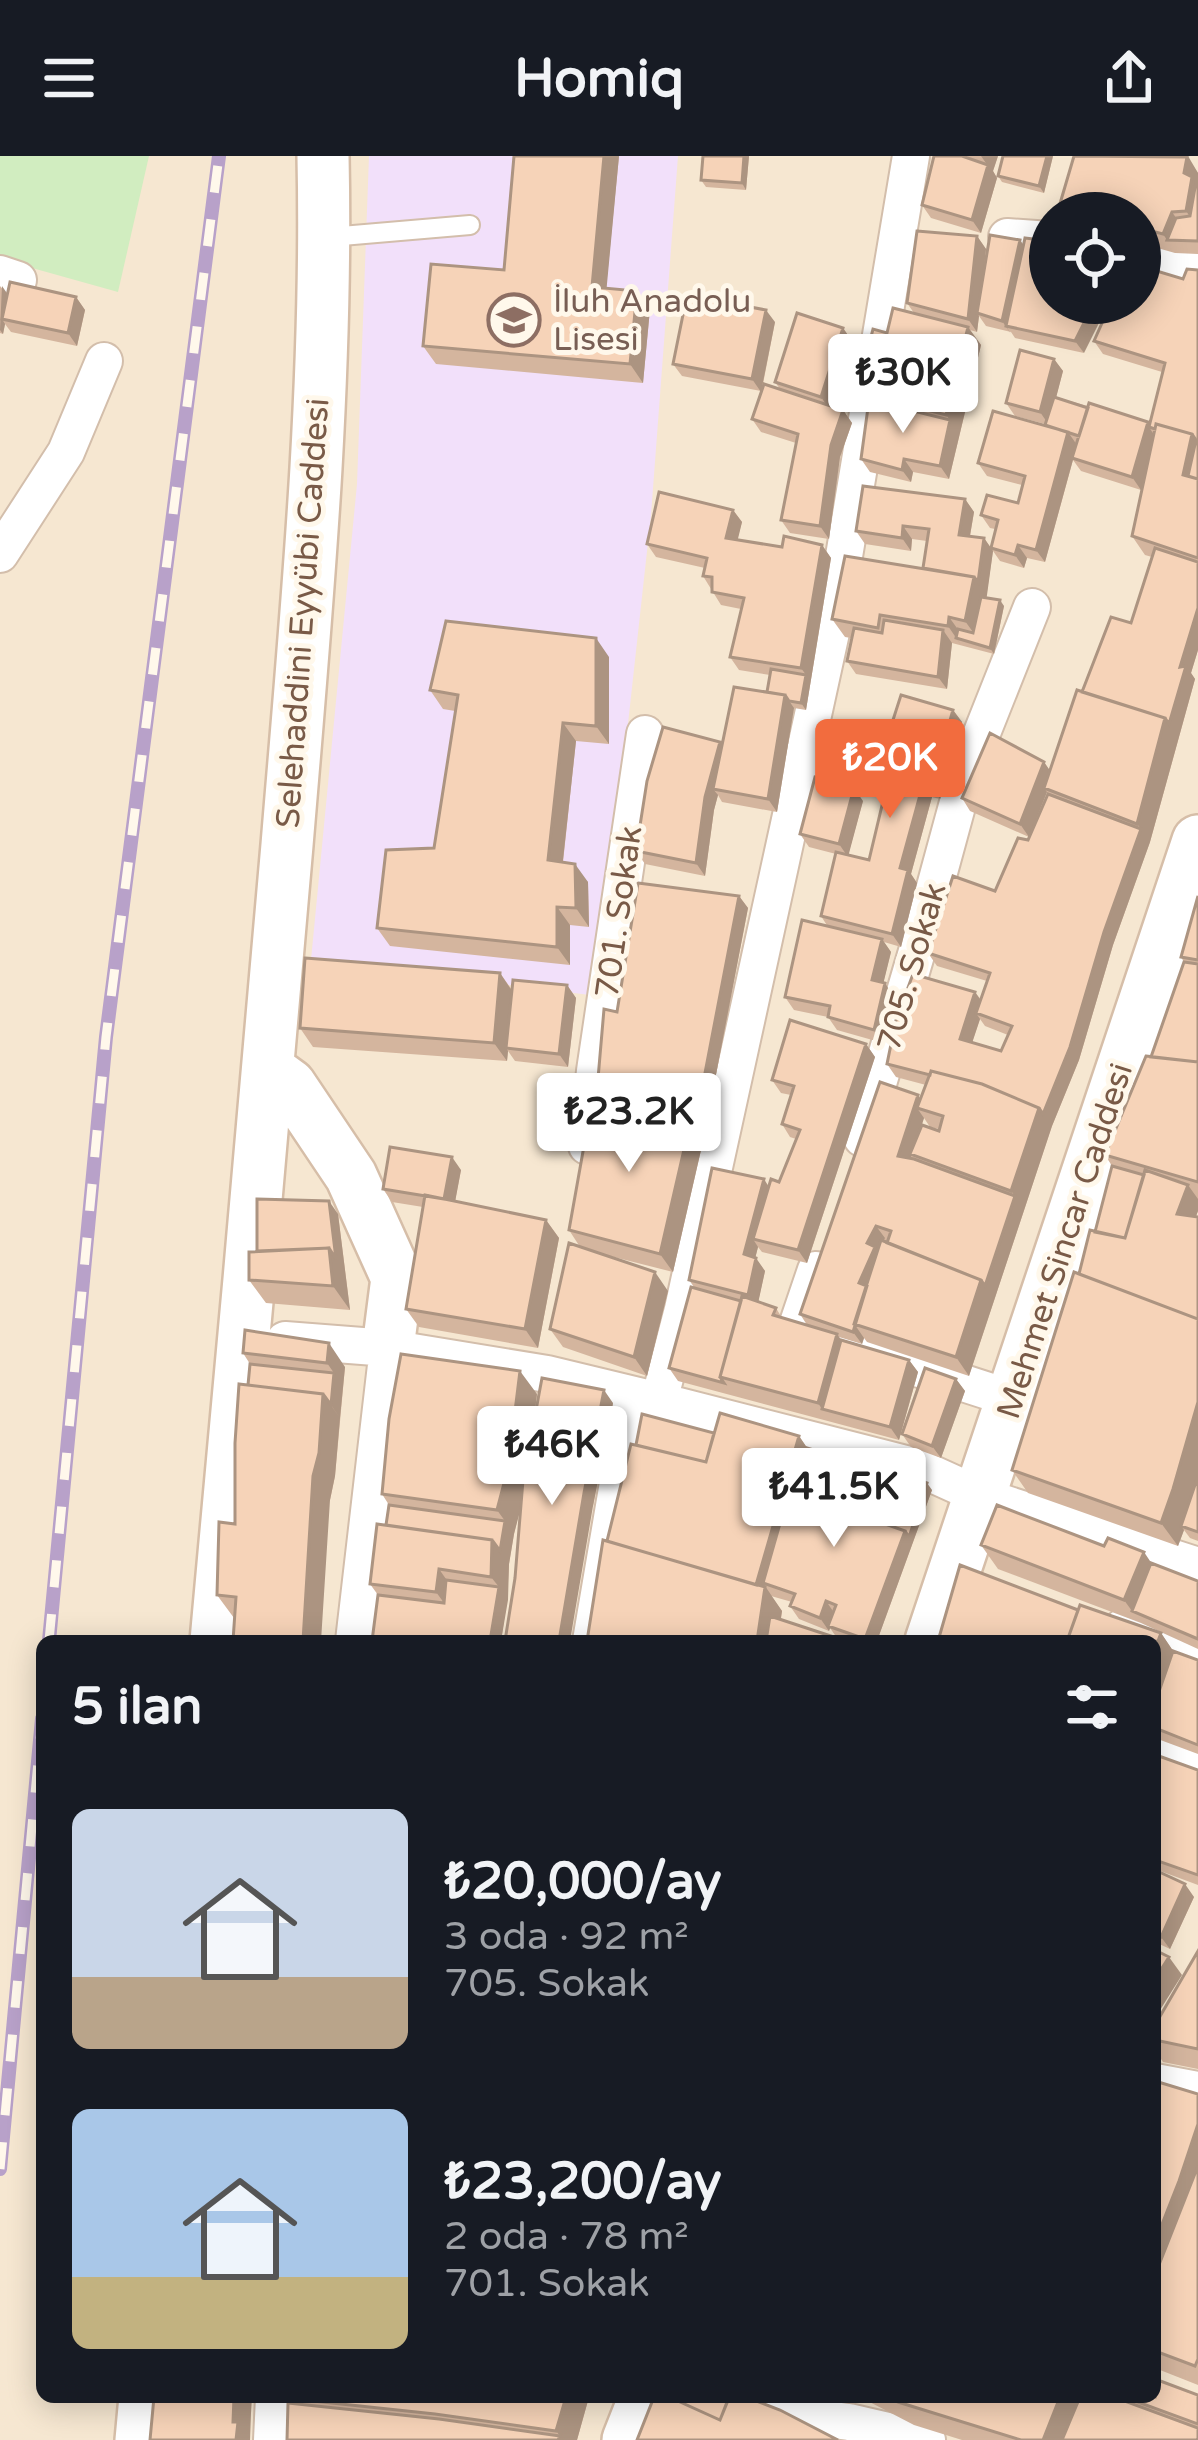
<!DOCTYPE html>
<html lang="tr">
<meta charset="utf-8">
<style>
body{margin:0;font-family:"Varela Round",sans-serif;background:#242831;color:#f1f3f6;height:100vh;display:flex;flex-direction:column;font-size:45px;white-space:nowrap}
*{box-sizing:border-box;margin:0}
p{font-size:39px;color:#9ea1a6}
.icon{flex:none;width:66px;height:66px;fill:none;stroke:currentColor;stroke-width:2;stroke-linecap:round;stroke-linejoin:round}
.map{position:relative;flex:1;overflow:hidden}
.sheet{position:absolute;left:36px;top:1479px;width:1125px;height:768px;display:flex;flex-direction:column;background:#171b24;border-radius:18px;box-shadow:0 6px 30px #0003}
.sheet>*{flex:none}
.buttons{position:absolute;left:1029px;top:36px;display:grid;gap:24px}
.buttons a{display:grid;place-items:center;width:132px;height:132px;border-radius:50%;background:#171b24;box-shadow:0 6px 30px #0003;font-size:60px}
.price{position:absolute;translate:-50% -102px;padding:0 27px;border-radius:12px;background:#fff;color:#222;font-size:39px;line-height:78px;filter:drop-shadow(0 3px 6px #0008)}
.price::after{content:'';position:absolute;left:50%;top:72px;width:36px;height:27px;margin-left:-18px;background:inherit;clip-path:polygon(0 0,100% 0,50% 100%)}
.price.on{background:#f26c3e;color:#fff}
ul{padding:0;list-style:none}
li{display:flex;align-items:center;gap:36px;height:300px;padding:0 36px}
li span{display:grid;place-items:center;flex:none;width:336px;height:240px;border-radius:18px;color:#555}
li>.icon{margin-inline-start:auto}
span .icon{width:144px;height:144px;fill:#fffc;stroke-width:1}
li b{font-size:51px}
h2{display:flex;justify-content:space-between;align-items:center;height:144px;padding:0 36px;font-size:51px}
header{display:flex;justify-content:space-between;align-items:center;height:156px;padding:0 36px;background:#171b24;font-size:54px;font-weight:700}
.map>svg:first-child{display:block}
</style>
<header><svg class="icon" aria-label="menu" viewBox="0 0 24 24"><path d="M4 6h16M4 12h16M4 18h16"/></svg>Homiq<svg class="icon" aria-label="share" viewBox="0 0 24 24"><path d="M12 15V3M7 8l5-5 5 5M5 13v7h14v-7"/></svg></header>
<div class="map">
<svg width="1198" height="2284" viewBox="0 0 1198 2284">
<rect width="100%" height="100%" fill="#fef5e3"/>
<path fill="#f6e7d1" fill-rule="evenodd" d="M0,0h1198v2284h-1198zM1050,57h90v90h-90zM42,1485h1113v756h-1113z"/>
<path fill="#f2e0fa" d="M369,0h309l-27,359 -53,481 -287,-36 46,-476z"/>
<path fill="#d1edc0" d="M0,0h149l-31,136 -118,-33z"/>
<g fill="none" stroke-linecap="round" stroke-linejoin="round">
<g stroke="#d3beab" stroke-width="22">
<path id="lane" d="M330,81l140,-12"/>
</g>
<g stroke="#d3beab" stroke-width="40">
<path id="street" d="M1007,81l43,3
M1140,107l58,5
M0,118l18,6
M0,398l66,-102 38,-91
M862,982l61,-207 43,-158 66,-166
M587,990l8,-75 50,-337
M816,1114l-20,59 217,70
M285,1184l103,8 159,26 112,27 258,66 64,29 217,70
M659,1245l24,-92 149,-681 79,-472
M1123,1471l75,29
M354,1485l34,-293
M591,1485l42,-246
M1155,1598l43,15
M1155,1926l43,8
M750,2241l63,26
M794,2259l55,7 78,18
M272,2284l2,-43"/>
</g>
<g stroke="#d6bea8" stroke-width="56">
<path id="secondary" d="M268,913l22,16 61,91 46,102 -9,70
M216,1485c25,-265 48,-531 71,-796 19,-229 41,-459 36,-689
M931,1485l267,-800
M141,2284l4,-43
M628,2284l17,-43"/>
</g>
<use href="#lane" stroke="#fff" stroke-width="18"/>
<use href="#street" stroke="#fff" stroke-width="36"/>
<use href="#secondary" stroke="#fff" stroke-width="51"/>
<g stroke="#b8a1c9" stroke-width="14">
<path id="rail" d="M49,1485l57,-604 113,-881
M0,2013l42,-450"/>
</g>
<use href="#rail" stroke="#fff8eb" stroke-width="9" stroke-dasharray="27" stroke-linecap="butt"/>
</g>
<path fill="#d4b59e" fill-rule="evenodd" d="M619,0l-13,132 44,21 -7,74 -207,-19 -13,-18 81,-76z
M703,0h46l-3,34 -40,-3 -5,-7z
M934,0h64l-5,15 4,7 -16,55 -50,-15 -9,-13z
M1053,0l-9,37 -42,-11 -4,-6z
M1187,2l11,15v81l-23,-1 -35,-10v-30h-76l-5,-6z
M977,80l9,13 -2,24 36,-33 64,113 -69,-15 -4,-6 -25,-6 -7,-10 -2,16 -7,-2 11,15 -32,134 -36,-7 -2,10 -41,-10 -9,-13 8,-59 -4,-6 9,-33 -7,-9 20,-19 27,-20 -7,-10z
M1198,114v380l-7,23 4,6 -45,163 -37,103 -34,115 -27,66 -83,250 -102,-34 -3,-4 -2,6 -23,-7 2,3 68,20 9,12 -19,68 -221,-59 -9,-13 25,-81 -5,-7 80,-93 10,-5 17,-43 -6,-2 -8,-13 9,-29 -10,-2 -9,-13 94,-36 9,13 -68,206 -45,-11 -4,-5 -3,11 10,13 -7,31 18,6 6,10 25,7 -7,-11 121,-215 5,-14 -30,-8 -9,-13 88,-72 6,8 6,-19 -50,-15 -9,-13 67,-62 33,-51 20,-46 -1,-2 -18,45 -59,-26 -8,-13 82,-36 6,9 32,-79 49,-69 21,-66 -7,-2 -13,-19 14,-63 -5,17 -60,-19 -8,-11 -28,102 -18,-4 -3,10 -24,-7 -7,-10 -7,47 18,8 -10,48 -42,-11 -5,46 -91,-15 -9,-13 4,-23 -6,-1 -13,-18 91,-51 4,-27 -15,-2 -1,12 -46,-7 -9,-13 109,-32 9,13 -4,24 14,2 7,10 4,-19 -5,-1 -9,-13 37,-12 4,-18 -35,-9 -9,-13 67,-39 -30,-8 -9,-13 48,-44 9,12 -7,26 94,27 12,-52 -59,-18 -9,-13zM980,863l5,7 23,9 -7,16 -29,-8zM924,962l6,9 9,2v2l-18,-4z
M0,130l7,8 69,3 9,13 -8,36 -66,-14 -6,-8 -2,10 -3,-1z
M775,166l-13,67h18l-5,-7 68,-54 9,13 -21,65 12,4 9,13 -12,34 -11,82 -39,-6 -9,-13 15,-77 -35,-11 -9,-13 9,-28 -79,-15 -9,-12z
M733,354l9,12 -5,18 45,7 40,-2 9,13 -25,152 -12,-2 -17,104 -55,-10 -4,-7 -4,15 -9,66 -60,-12 -9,-13 84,-109 2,3 45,-53 3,-17 -31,-5 -9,-13 11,-48 -20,-4 -18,-29 2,-8 -49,-11 -9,-13z
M609,501v87l-33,-3 -13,121 25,20 1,45 -19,-2v40l-180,-19 -13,-18 57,-80 21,-137 -12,-2 -13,-19z
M953,554l9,12 -22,77 -8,-2 -21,77 6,9 -16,64 -17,-5 7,10 -8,31 10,13 -10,47 -46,-13 -9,-13 -34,-7 -9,-13 43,-70 -7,-11 15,-62 -27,-7 -9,-13 63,-33 -15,54 21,5 18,-74 -11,-13z
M739,740l9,12 -44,229 -31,135 -71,-18 66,37 -21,85 -84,-29 -13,-18 30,-82 -11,-17 48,-218z
M1198,740v315l-2,5 2,1v324l-8,-3 -6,-8 -6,16 -150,-53 -16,-23 83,-238 17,-66 -7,-11 46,-98 33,-95 -3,-5z
M500,817l12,17 55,-5 9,13 -8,69 -53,-6 -7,-10 -1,10 -194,-14 -13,-19z
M461,1014l-6,31 91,19 13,18 -21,110 -119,-21 -13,-18 17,-102 -31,-5 -9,-13z
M338,1058l12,96 -84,-7 -17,-23 8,-29z
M245,1174l100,37 -10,109 -5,24 -96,118 -17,-23 18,-71 15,-160 -7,-11z
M956,1223l9,12 -24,67 -30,-11 -9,-13z
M537,1238l-5,37 81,-28 -20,103 -78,72 6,-74 -7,30 -5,30 -2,36 -6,41h-129l6,-46 -8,-11 16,-59 3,-20 -7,-11z
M714,1277l85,3 8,12 23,7 42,5 5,6 55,24 -55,151h-290l49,-196zM771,1440l21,6 -2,4 9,13 30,12 1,-3 7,10 -56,-19 1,-8z
M981,1389l123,1 94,35v68l-57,-26 -143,-54z
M1078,1454l83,23 12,18 25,9v94l-43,-16v-97z
M1155,1602l43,12v115l-43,-16z
M1155,1714l39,27 -24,52 -15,-7z
M1198,1795v118l-35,-7 -8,-12v-25z
M1155,1925l43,13v291l-43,-17z
M1198,2239v45h-236l-48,-15 -54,-28h295z
M589,2241l-12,43 -289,-37 -3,-5z"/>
<path fill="#ac9481" d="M604,0h15l-14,149 -13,-18z
M744,0h5l-3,34 -4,-7z
M981,0h17l-5,15 4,7 -16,55 -9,-13 16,-54z
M1047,0h6l-9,37 -5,-7z
M1173,0h15l10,17v55l-12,-17z
M1172,56l13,19 -18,9 -4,-6z
M977,80l9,13 -7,65 -2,-1 2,3 -2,16 -9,-13z
M1020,84l9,13 -23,73 5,8 -9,-13z
M2,130l9,13 -9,20 3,5 -2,10 -3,-4z
M637,135l13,18 -7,74 -13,-19z
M76,141l9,13 -8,36 -9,-13z
M1094,147h15l-25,50 -9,-12z
M766,154l9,12 -14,70 -9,-13z
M968,171l13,18 -32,134 -9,-13 10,-46 -4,-5z
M843,172l9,13 -22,69 -9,-13z
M1054,203l9,12 -14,54 -9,-13z
M843,254l9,13 -12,34 -11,82 -9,-13 11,-81z
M1148,266l5,6 -4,-1 7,11 -15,52 -9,-13z
M1068,276l9,13 -32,117 -9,-12z
M1192,278l6,8 -11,38 -4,-5z
M904,303l9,13 -2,10 -9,-12z
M965,343l9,13 -6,35 -9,-12z
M733,354l9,12 -7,29 -9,-13z
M903,370l9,13 -1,12 -9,-13z
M984,382l9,13 -6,44 -9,44 -13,-18z
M822,389l9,13 -25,152 -5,-7 5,-28 -5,-7z
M1018,389l9,13 -3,10 -9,-13z
M1000,444l4,6 -10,48 -4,-6z
M1198,452v42l-7,23 4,6 -45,163 -37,103 -34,115 -27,66 -83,250 -13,-19 25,-77 34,-84 -4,-5 28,-83 102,-279 -4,-5 28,-106z
M949,461l13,18 -6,3 5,7 -13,-19z
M943,474l9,13 -5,46 -9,-12z
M596,482l13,19v87l-13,-18z
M785,539l9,13 -17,104 -9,-13z
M953,554l9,12 -22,77 -9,-13z
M563,567l13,18 -15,137 -13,-18z
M720,586l9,12 -16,35 5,6 -4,15 -9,66 -9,-13 9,-66z
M1044,606l9,13 -9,13 3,4 -18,45 -9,-13z
M923,628l9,13 -21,77 6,9 -16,64 -9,-13 8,-66z
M854,632l9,13 -15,56 -9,-13z
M575,708l13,18 1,45 -13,-19z
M739,740l9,12 -44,229 -31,135 -13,-18z
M557,751l13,18v40l-13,-18z
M882,783l9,13 -10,41 -9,-13z
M500,817l12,18 -6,57 2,3 -1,10 -13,-18z
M885,827l8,13 -10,47 -9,-13z
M567,829l9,13 -8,69 -9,-13z
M975,836l9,13 -8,8 4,6 -11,33 -9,-13z
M866,888l9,13 -68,206 -9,-13z
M918,939l9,13h-10l7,10 -17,51 -9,-13z
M452,1001l9,13 -8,43 -9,-13z
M764,1023l8,13 -19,47 5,8 -5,20 -9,-13z
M1188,1029l10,14v12l-8,21 -13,-18z
M329,1045l9,13 12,96 -17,-24 -4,-38z
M546,1064l13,18 -21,110 -13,-19z
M876,1070l9,12 -7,13 -7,39 -12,-7 8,-40z
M756,1102l9,13 -8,37 -9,-13z
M655,1116l13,19 -21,85 -13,-19z
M855,1169l9,13 -2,6 -9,-12z
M837,1178l13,19 -28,56 -4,-6z
M329,1187l16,24 -5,51 -9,-13 3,-32 -7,-10z
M909,1204l9,12 -19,68 -9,-13z
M520,1215l17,23 -12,98 -11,42 -5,30 -1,36 -7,41h-11l9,-54 -8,-10 1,-37 13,-19 -8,-11z
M956,1223l9,12 -24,67 -9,-12z
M604,1234l9,13 -20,103 -23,135h-11l25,-148z
M323,1238l17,24 -5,58 -5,24 -9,141h-18l10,-165z
M1198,1246v82l-17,42 3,4 -6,16 -17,-23z
M799,1280l13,19 -49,128 19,28 -5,30h-20l-1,-53z
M872,1304l9,13 -16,49 -11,-9z
M927,1327l5,7 -55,151h-11l-1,-2 40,-108z
M1144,1396l16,24 -28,35 -8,-11z
M439,1413l16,23 -2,23 -17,-23z
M826,1445l9,13 -6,17 -9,-13z
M1161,1477l21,31 -27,64v-79z
M1185,1728l9,13 -24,52 -9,-12z
M1169,1801l13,18 -27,43v-39z
M1198,1968v73l-43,110v-65z
M234,2241h5l12,16 -1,27h-14l-3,-18z
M242,2241h10l-1,16 -9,-12z
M566,2241h23l-12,43h-19l2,-4 -4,-5z
M1060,2241h25l-16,43h-26z"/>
<path fill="#f6d3b8" stroke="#ac9481" stroke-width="3" d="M514,0h90l-12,131 45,4 -7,73 -207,-18 8,-82 73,6z
M703,0h41l-2,27 -41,-3z
M934,0h28l26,9 -16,55 -50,-15z
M1003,0h44l-8,30 -41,-10z
M1074,0l113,1 -3,16 8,4 -6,34 -14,1 -9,22 -23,-6v-15h-57l-24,-6z
M1196,26h2v59l-31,-1 9,-22 14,-2z
M917,75l60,5 -9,83 -61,-16z
M990,79l30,5 -18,81 -25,-8z
M1025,82l25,3v62h44l-19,38 -69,-15z
M1140,110l43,13 4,-10 11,1v209l-10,-3 8,-36 -4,-6 -36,-10 -1,5 -6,-2 16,-64 -71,-22 17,-38h29z
M10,126l66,15 -8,36 -66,-14z
M687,139l79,15 -14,69 -79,-15z
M893,152l75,19 -22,88 -81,-21 11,-41 -9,-1 6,-23 14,4z
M797,157l46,15 -22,69 -46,-15z
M1020,194l34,9 -14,53 -34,-9z
M764,228l79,26 -12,35 -11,81 -39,-6 17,-86 -46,-15z
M1054,241l34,11 -9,28 -34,-11z
M869,244l81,20 -10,46 -36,-7 -2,11 -41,-11z
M1089,247l59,19 -16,55 -60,-19z
M993,255l75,21 -32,118 -18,-5 -3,10 -24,-7 7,-28 -17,-5 6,-20 31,8 7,-27 -47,-13z
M1156,268l36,10 -9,41 15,4v79l-66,-22z
M863,330l102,13 -6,36 25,3 -6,44 -4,-5 -51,-9 6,-39 -26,-3 -1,12 -46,-7z
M659,336l74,18 -7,28 56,9 2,-11 38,9 -21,123 -71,-11 14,-59 -32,-6v-15l-9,-1 4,-18 -60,-14z
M1155,392l43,14v46l-18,59 6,-1 -17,58 -4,-6 -83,-26 29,-75 20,6z
M845,400l129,21 -9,44 -16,-4 -1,9 -68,-11 -2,13 -46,-9z
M981,441l19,3 -10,48 -34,-10 2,-9 15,4z
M884,464l59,10 -5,47 -91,-16 7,-33 28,5z
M446,465l150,17v88l-33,-3 -15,137 27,4 1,44 -19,-1v40l-180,-19 9,-78 48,-2 24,-153 -28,-5z
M771,513l35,6 -5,28 -12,-2 -4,-6 -18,-3z
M734,531l51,8 -17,104 -55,-10z
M1077,534l88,28 -28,106 -93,-36z
M901,539l52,15 -22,76 -8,-2 -23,84 8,2 -16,64 -71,-18 15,-64 33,8 20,-84 -13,-3z
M663,571l57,15 -15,55 -9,66 -60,-12 11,-70z
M990,577l54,29 -24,62 -58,-26z
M815,621l39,11 -15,56 -39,-10z
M1048,638l93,35 -37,103 -34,115 -27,67 -4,-6 -57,-24 -51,-13 -1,4 -43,-11 9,-44 17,-46 62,18 -15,47 41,12 11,-25 -36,-13 14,-40 -62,-20 25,-77 42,15 23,-53 10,2z
M638,727l101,13 -44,229 -4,-6 -95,-17 8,-93 13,3z
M1198,740v64l-17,-3z
M802,764l80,19 -10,41 13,3 -11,47 -46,-13 2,-11 -45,-9z
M305,802l195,15 -6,70 -194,-15z
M1184,806l14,2v98l-47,-5z
M513,824l54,5 -8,69 -53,-6z
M790,864l76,24 -68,206 -45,-11 18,-60 8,3 21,-52 -18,-6 12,-38 -22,-6z
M1146,900l52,6v120l-93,-27z
M931,915l51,13 57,24 -28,83 -101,-37 12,-29 17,6 4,-15 -26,-8z
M880,926l38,13 -20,61 16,3 101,37 -30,90 -4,-6 -94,-37 4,-12 -15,-5 -9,17 8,4 -16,36 8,3 -14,46 -53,-18z
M592,945l99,18 -31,135 -91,-24z
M390,991l62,10 -8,42 -61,-10z
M1112,1010l32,9 -19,63 -30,-6z
M712,1012l52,11 -20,75 12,4 -8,37 -59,-15z
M1145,1014l43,15 -11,29 21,3v102l-119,-45 11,-44 35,8z
M425,1039l121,25 -21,109 -119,-20z
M257,1043l72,2 7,58 -7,-11 -72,3z
M881,1084l100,40 -25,77 -102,-33z
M569,1087l86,29 -21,85 -84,-28z
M329,1092l4,38 -84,-6v-28z
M1074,1116l124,47v83l-25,87 -12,34 -149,-53z
M691,1131l50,14 -21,76 4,6 -55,-15z
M742,1140l34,12 -3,7 64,19 -19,69 -98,-26z
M245,1174l84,13 -2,20 -84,-10z
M841,1184l68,20 -19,67 -68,-18z
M401,1198l119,17 -12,97 -11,42 -115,-16 7,-75z
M250,1208l84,9 -3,32 -8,-11 -75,-9z
M925,1212l31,11 -24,67 -30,-12z
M542,1222l62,12 -20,103 -25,148h-54l10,-63 8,-98z
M239,1228l84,10 -4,59 -6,23 -10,165h-70l3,-44 -19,-2 2,-73 16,2v-81z
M720,1257l79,23 -43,149 -149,-44 24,-97 75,18z
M642,1258l72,19 -8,29 -70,-17z
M807,1292l23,7 -10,44 -25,-5z
M831,1294l41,10 -18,53 51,18 -40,108 -37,-13 8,-21 -10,-4 -6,17 -30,-12 5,-12 -32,-11 26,-91 31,7z
M877,1310l50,17 -18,54 -4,-6 -45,-16z
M1198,1320v56l-17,-6z
M389,1349l116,16 -5,30 -8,-11 -106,-15z
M997,1349l107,41 4,-8 36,14 -20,48 -143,-55z
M377,1368l115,16 -1,37 -52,-8 -3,23 -66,-8z
M603,1384l162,47 -8,54h-170z
M1151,1407l47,18v58l-66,-28z
M960,1409l118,45 -11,31h-129z
M446,1424l53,7 -9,54h-118l6,-46 66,8z
M1080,1449l81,28 -6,16v-8h-88z
M770,1460l76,25h-80z
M1173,1495l25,9v85l-43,-17v-25z
M1156,1599l42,15v105l-43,-15z
M1155,1714l30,14 -24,53 -6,-3z
M1155,1794l14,7 -14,22z
M1198,1795v98l-43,-9v-15z
M1155,1925l43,13v30l-19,57 -24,61z
M1198,2010v193l-3,7 -40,-15v-76z
M1155,2223l43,16v29l-74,-27h31z
M154,2241h80l-1,25h5l-2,18h-86z
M566,2241l-10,34 -121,-17 -150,-16z
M654,2241h15l51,23 9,-23h17l34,13 58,30h-201z
M669,2241h57l3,1 -9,22z
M889,2241h171l-17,43h-22l-123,-38z
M1080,2241h34l84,31v10l-1,2h-135z
M288,2247l151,16 121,17 -2,4h-271z"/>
<defs>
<g id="school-ring" transform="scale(2.7)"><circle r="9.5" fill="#fff8eb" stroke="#8d6e63" stroke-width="1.5"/><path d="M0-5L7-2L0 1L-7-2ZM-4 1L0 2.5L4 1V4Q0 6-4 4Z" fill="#8d6e63"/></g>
</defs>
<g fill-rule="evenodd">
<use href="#school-ring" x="514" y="164"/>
</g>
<g text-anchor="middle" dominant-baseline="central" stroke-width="10" stroke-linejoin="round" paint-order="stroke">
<g font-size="33" fill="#785e54" stroke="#fff8eb" text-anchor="start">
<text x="553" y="145">İluh Anadolu<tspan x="553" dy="38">Lisesi</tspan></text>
</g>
<g font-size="33" fill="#795a47" stroke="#fff8eb">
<text transform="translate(303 457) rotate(-86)">Selehaddini Eyyübi Caddesi</text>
<text transform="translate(619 756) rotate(-82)">701. Sokak</text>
<text transform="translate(912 811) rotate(-74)">705. Sokak</text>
<text transform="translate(1065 1085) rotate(-72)">Mehmet Sincar Caddesi</text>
</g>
</g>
</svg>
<div class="buttons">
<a><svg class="icon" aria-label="locate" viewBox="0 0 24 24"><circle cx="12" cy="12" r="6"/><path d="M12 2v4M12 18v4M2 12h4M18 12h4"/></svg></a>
</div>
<b class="price" style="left:903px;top:280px">₺30K</b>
<b class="price on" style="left:890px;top:665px">₺20K</b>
<b class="price" style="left:629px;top:1019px">₺23.2K</b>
<b class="price" style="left:552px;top:1352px">₺46K</b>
<b class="price" style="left:834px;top:1394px">₺41.5K</b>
<section class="sheet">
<h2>5 ilan<svg class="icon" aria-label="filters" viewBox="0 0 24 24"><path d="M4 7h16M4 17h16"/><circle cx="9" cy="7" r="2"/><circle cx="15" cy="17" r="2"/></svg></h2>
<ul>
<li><span style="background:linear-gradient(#c9d6e8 70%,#b9a48a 0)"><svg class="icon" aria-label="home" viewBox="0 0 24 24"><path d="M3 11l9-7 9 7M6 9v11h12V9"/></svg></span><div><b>₺20,000/ay</b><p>3 oda · 92 m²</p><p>705. Sokak</p></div></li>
<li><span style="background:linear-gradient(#a9c7e8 70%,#c2b280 0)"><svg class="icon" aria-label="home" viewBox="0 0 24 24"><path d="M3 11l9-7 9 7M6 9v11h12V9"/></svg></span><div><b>₺23,200/ay</b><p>2 oda · 78 m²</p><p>701. Sokak</p></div></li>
</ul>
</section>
</div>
